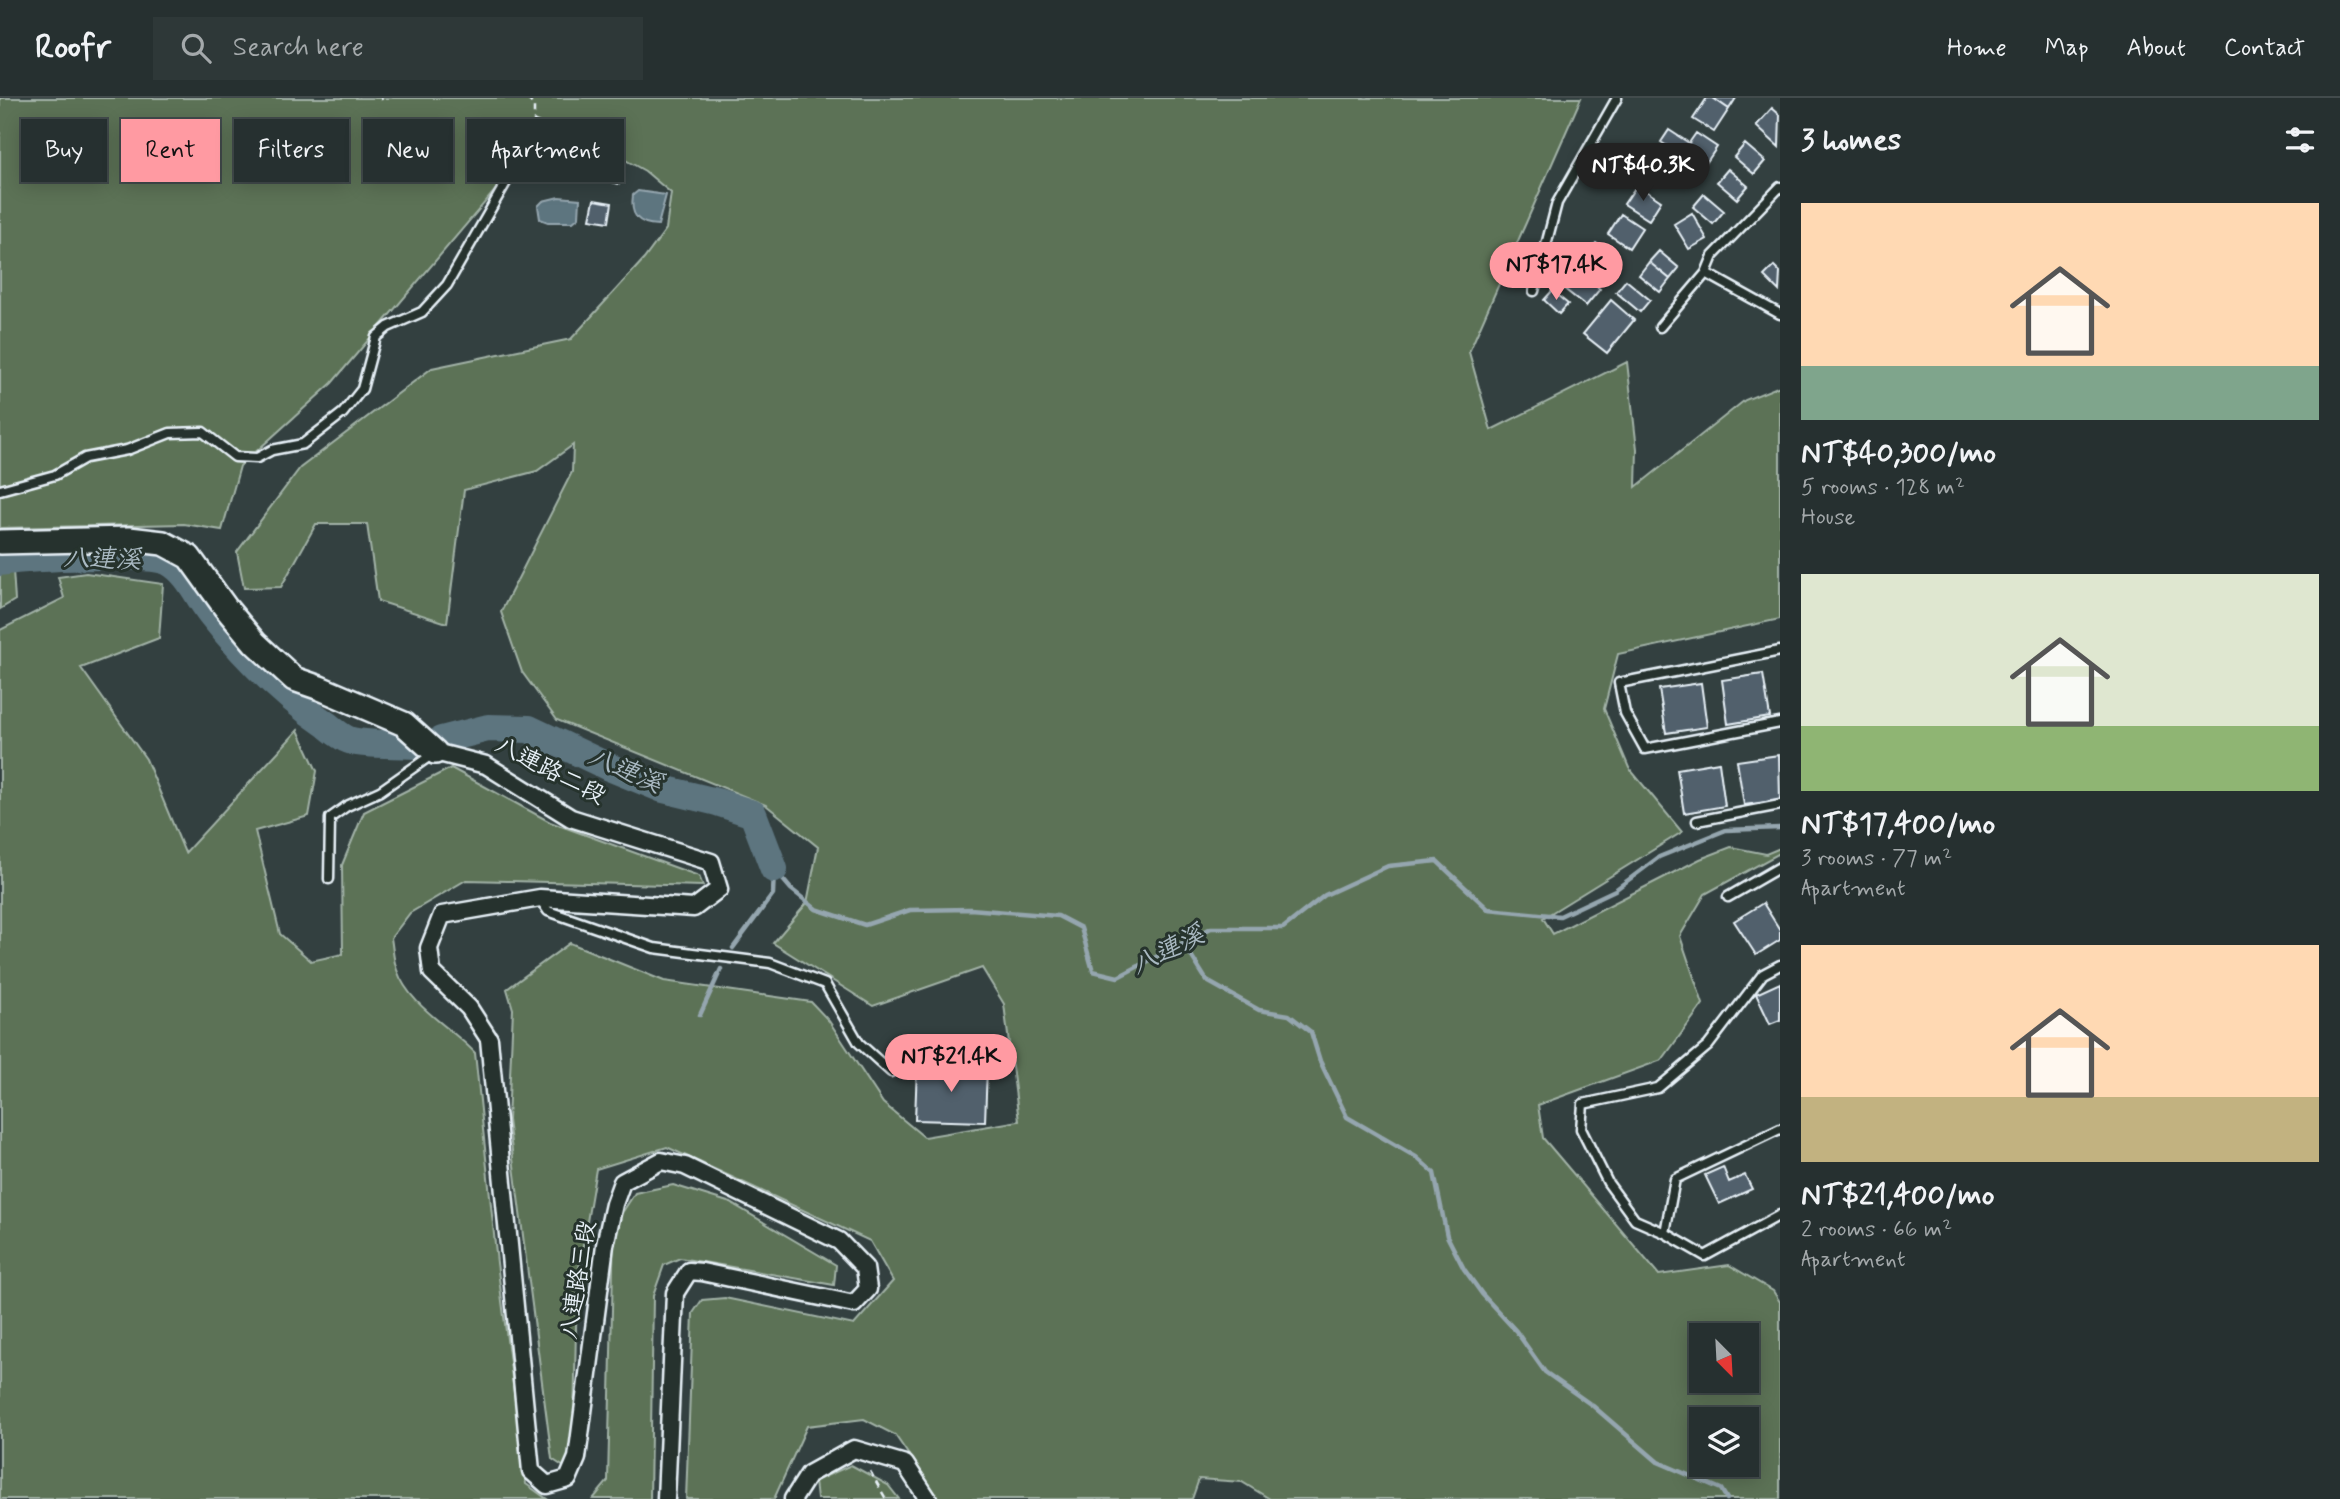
<!DOCTYPE html>
<meta charset="utf-8">
<style>
body{margin:0;font-family:Mynerve,"LXGW WenKai TC",sans-serif;background:#2e3838;color:#f1f3f6;height:100vh;display:flex;flex-direction:column;font-size:26px;white-space:nowrap}
*{box-sizing:border-box;margin:0}
p{font-size:23px;color:#a4a9ab}
.icon{flex:none;width:38px;height:38px;fill:none;stroke:currentColor;stroke-width:2;stroke-linecap:round;stroke-linejoin:round}
.map{position:relative;flex:1;overflow:hidden}
.details{display:flex;flex-direction:column;background:#263030;width:560px}
.details>*{flex:none}
.hud{position:absolute;left:21px;top:21px;width:665px;height:63px;display:flex;gap:14px}
.needle{width:46px;rotate:156deg}
.controls{position:absolute;left:1689px;top:1225px;display:grid;gap:14px}
.controls a{display:grid;place-items:center;width:70px;height:70px;border-radius:0px;background:#263030;box-shadow:0 4px 18px #0003,0 0 0 2px #424b4c;font-size:35px}
.price{position:absolute;translate:-50% -60px;padding:0 16px;border-radius:24px;background:#ff9aa2;color:#111;font-size:23px;line-height:46px;filter:drop-shadow(0 2px 4px #0008)}
.price::after{content:'';position:absolute;left:50%;top:42px;width:21px;height:16px;margin-left:-10px;background:inherit;clip-path:polygon(0 0,100% 0,50% 100%)}
.price.on{background:#222;color:#fff}
ul{padding:0;list-style:none}
li{display:grid;align-content:center;gap:14px;height:371px;padding:0 21px}
li span{display:grid;place-items:center;height:217px;border-radius:0px;color:#555}
li>.icon{margin-inline-start:auto}
span .icon{width:126px;height:126px;fill:#fffc;stroke-width:1}
li b{font-size:30px}
h2{display:flex;justify-content:space-between;align-items:center;height:84px;padding:0 21px;font-size:30px}
.chip{padding:0 24px;border-radius:0px;background:#263030;box-shadow:0 4px 18px #0003,0 0 0 2px #424b4c;font-size:24px;line-height:63px}
.chip.on{background:#ff9aa2;color:#111}
header{display:flex;align-items:center;gap:42px;box-sizing:border-box;height:98px;padding:0 35px;background:#263030;border-bottom:2px solid #424b4c}
header strong{font-size:33px}
nav{display:flex;gap:38px;margin-inline-start:auto;font-size:24px}
.search{width:490px;height:63px;background:#2e3838;display:flex;align-items:center;gap:18px;box-sizing:border-box;padding:0 24px;border-radius:0px;color:#a4a9ab;font-size:26px}
main{display:flex;flex:1;min-height:0}
.map>svg:first-child{display:block}
</style>
<header>
<strong>Roofr</strong>
<div class="search"><svg class="icon" aria-label="search" viewBox="0 0 24 24"><circle cx="10" cy="10" r="6"/><path d="M15 15l6 6"/></svg>Search here</div>
<nav><a>Home</a><a>Map</a><a>About</a><a>Contact</a></nav>
</header>
<main>
<div class="map">
<svg width="1780" height="1401" viewBox="0 0 1780 1401">
<rect width="100%" height="100%" fill="#334040"/>
<filter id="ink" filterUnits="userSpaceOnUse"><feTurbulence type="fractalNoise" baseFrequency=".0143" numOctaves="2"/><feDisplacementMap in="SourceGraphic" scale="14" xChannelSelector="R" yChannelSelector="G"/><feConvolveMatrix kernelMatrix="1 2 1 2 8 2 1 2 1" color-interpolation-filters="sRGB"/></filter>
<g filter="url(#ink)">
<path fill="#5c7256" stroke="#a2b2a7" stroke-width="2" fill-rule="evenodd" d="M0,0h1581l-112,254 22,78 136,-68 10,87 -1,38 109,-87 35,-14v233l-162,35 -14,55 25,59 53,64 -139,86 10,16 147,-75 31,-12 35,7 14,-6v5l-75,41 -25,42 23,68 -41,56 -124,45 5,33 116,137 70,-10 44,26 7,11v197h-510l-28,-17 -43,-3 -7,20h-253l-44,-64 -31,-16 -57,7 -33,73h-88l7,-186 9,-13 23,-2 129,27 39,-44 -23,-40 -203,-94 -71,22 -19,111 -4,193 -21,-14 -44,-339 5,-111 -6,-20 63,-46 94,38 147,21 18,19 54,82 41,34 95,-16 -15,-117 -22,-36 -109,38 -100,-63 34,-40 11,-56 -52,-42 -209,-85 -35,-48 -21,-60 71,-140 1,-27 -36,26 -73,19 -17,133 -69,-22 -11,-77h-51l-35,63 -37,1 -7,-36 63,-84 132,-100 139,-29 73,-80 22,-30 5,-36 -26,-22 -59,-33 -45,-2 -209,247 -92,83 -18,64 -38,-6 -184,4zM1701,1237h45v46h-45zM1701,1321h45v46h-45z
M13,472l2,30 -15,9v-37z
M86,475l77,11 -4,54 -78,30 65,91 39,94 113,-123 19,41 -8,45 -54,15 25,103 31,27 32,-7 -1,-89 22,-53 87,-44 99,54 149,54 4,10 -237,-6 -56,33 -19,25c2,10 2,22 6,32 12,36 53,56 78,83l22,210 29,221 21,15h-547v-869l64,-32 -6,-21z
M673,1087l58,18 105,62 -2,20 -154,-27 -16,7 -11,31 -3,203h-57l15,-18 6,-256 21,-32z
M851,1367l37,20 11,14h-82l-2,-18z"/>
<path fill="#5d747f" stroke="#95a6af" stroke-width="2" d="M638,93l28,4 -8,30c-21,-1 -28,-10 -25,-30z
M559,99l21,2 -1,18 -6,5h-25l-8,-3 -2,-13 5,-5z"/>
<g fill="none" stroke-linecap="round" stroke-linejoin="round">
<path stroke="#95a6af" stroke-width="4.5" d="M774,771l17,20 25,20 49,16 45,-15 60,-1 88,7 23,12 12,43 25,6 93,-49h72l42,-33 63,-29 49,-5 51,48 72,7 55,-26 44,-33 67,-27 54,-2
M1184,846l23,37 52,29 30,5 22,17 9,29 27,56 69,40 18,16 13,63 17,33 18,25 34,37 29,41 48,34 65,56 63,27 6,10
M733,850l40,-54 1,-24
M700,917l21,-46"/>
<path stroke="#5d747f" stroke-width="28" d="M0,464c28,-4 149,-11 169,0 20,11 29,36 43,53 33,42 71,80 115,110 6,5 14,12 22,15 11,5 58,4 74,5
M441,642l47,-12 41,1 80,38 54,22 54,13 36,12 21,55"/>
</g>
<path fill="#51606c" stroke="#e8f1f8" stroke-width="2" d="M1707,0h6l16,11 -15,23 -21,-13z
M1713,0h23l-7,11z
M1772,10l8,7 -1,32 -23,-21z
M1669,32l20,13 7,-10 21,14 -15,22 -41,-27z
M1745,46l20,17 -11,13 -20,-17z
M577,55l22,7 -1,5 25,7 -4,12 -25,-7 -1,4 -22,-6z
M1728,71l20,17 -11,13 -20,-17z
M1637,87l24,16 -12,19 -25,-16z
M1704,96l20,17 -11,13 -20,-17z
M594,102l18,3 -3,19 -19,-3z
M1692,115l15,26 -18,10 -15,-25z
M1621,116l21,14 -13,20 -21,-14z
M1596,145l24,17 -14,17 -23,-17z
M1659,153l20,17 -9,11 -21,-17z
M1649,164l21,17 -10,13 -21,-17z
M1774,168l6,6 -1,19 -15,-15z
M1575,172l25,19 -14,17 -24,-19z
M1626,182l24,20 -10,12 -24,-20z
M1552,193l16,13 -9,10 -15,-14z
M1611,202l23,20 -27,33 -24,-19z
M1763,576l7,43 -42,7 -6,-44z
M1701,585l6,44 -41,6 -7,-44z
M1779,657l1,45 -36,5 -7,-44z
M1719,664l6,44 -41,7 -7,-44z
M1763,805l17,27v10l-24,15 -22,-34z
M1780,885v37l-10,4 -14,-30z
M917,967l70,2 -2,55 -70,-2z
M1723,1069l6,15 16,-7 7,14 -33,15 -14,-29z"/>
<g fill="none" stroke-linecap="round" stroke-linejoin="round">
<g stroke="#e8f1f8" stroke-width="13">
<path id="lane" d="M1706,175l74,41
M1534,193l23,-88 60,-105
M1660,229l46,-54 7,-17 67,-69
M0,392l55,-15 30,-17 42,-8 43,-17 33,-1 32,25 22,1 15,-8 31,-6 40,-31 19,-24 14,-52 12,-10 34,-15 25,-27 61,-106 16,-5 37,2
M1780,553l-161,32 6,30 20,36 135,-26
M1697,723l83,-16
M329,781l1,-61 17,-12 33,-15 53,-37
M1728,799l52,-30
M540,801l8,12 106,37 116,15 55,21 34,59 32,29
M1780,867l-17,9 -55,72 -50,42 -75,16 -2,25 27,54 27,37 30,13 40,23 75,-41
M1665,1135l10,-54 105,-50"/>
</g>
<g stroke="#e8f1f8" stroke-width="21">
<path id="street" d="M435,654l51,13 85,53 140,44 8,27 -25,19 -154,-10 -98,17 -13,33 3,24 37,36 20,31 42,432 16,14 21,-6 9,-21 28,-213 9,-41 8,-22 39,-21 24,5 154,75 26,27 3,21 -14,15 -152,-32 -13,-1 -14,22 -9,206
M793,1401l16,-25 45,-25 51,15 23,35"/>
</g>
<g stroke="#e8f1f8" stroke-width="28">
<path id="secondary" d="M0,444l129,-3 34,4 26,14 36,50 30,36 39,36 26,9 84,36 31,28"/>
</g>
<path stroke="#e8f1f8" stroke-width="2.5" stroke-dasharray="7 5" stroke-linecap="butt" d="M381,0l1,2
M527,0l7,8v15l12,4 8,21 -2,5 -24,10
M870,1373l16,28"/>
<use href="#lane" stroke="#26332d" stroke-width="8"/>
<use href="#street" stroke="#26332d" stroke-width="16"/>
<use href="#secondary" stroke="#26332d" stroke-width="23"/>
</g>
</g>
<g text-anchor="middle" dominant-baseline="central" stroke-width="6" stroke-linejoin="round" paint-order="stroke">
<g font-size="24" fill="#e8f1f8" stroke="#26332d">
<text transform="translate(550 673) rotate(27)">八連路二段</text>
<text transform="translate(579 1182) rotate(-81)">八連路三段</text>
</g>
<g font-size="26" font-style="italic" fill="#a9b9c2" stroke="#26332d">
<text transform="translate(102 462) rotate(1)">八連溪</text>
<text transform="translate(625 673) rotate(23)">八連溪</text>
<text transform="translate(1168 853) rotate(-27)">八連溪</text>
</g>
</g>
</svg>
<div class="controls">
<a><svg class="needle" viewBox="-14 -14 28 28"><path d="M0-13l5 13h-10z" fill="#e53935"/><path d="M0 13l5-13h-10z" fill="#a4a9ab"/></svg></a>
<a><svg class="icon" aria-label="layers" viewBox="0 0 24 24"><path d="M12 4l9 5-9 5-9-5zM3 14l9 5 9-5"/></svg></a>
</div>
<b class="price on" style="left:1643px;top:105px">NT$40.3K</b>
<b class="price" style="left:1556px;top:204px">NT$17.4K</b>
<b class="price" style="left:951px;top:996px">NT$21.4K</b>
<div class="hud">
<a class="chip">Buy</a>
<a class="chip on">Rent</a>
<a class="chip">Filters</a>
<a class="chip">New</a>
<a class="chip">Apartment</a>
</div>
</div>
<section class="details">
<h2>3 homes<svg class="icon" aria-label="filters" viewBox="0 0 24 24"><path d="M4 7h16M4 17h16"/><circle cx="9" cy="7" r="2"/><circle cx="15" cy="17" r="2"/></svg></h2>
<ul>
<li><span style="background:linear-gradient(#ffd9b3 75%,#7fa58c 0)"><svg class="icon" aria-label="home" viewBox="0 0 24 24"><path d="M3 11l9-7 9 7M6 9v11h12V9"/></svg></span><div><b>NT$40,300/mo</b><p>5 rooms · 128 m²</p><p>House</p></div></li>
<li><span style="background:linear-gradient(#dfe7d0 70%,#8fb573 0)"><svg class="icon" aria-label="home" viewBox="0 0 24 24"><path d="M3 11l9-7 9 7M6 9v11h12V9"/></svg></span><div><b>NT$17,400/mo</b><p>3 rooms · 77 m²</p><p>Apartment</p></div></li>
<li><span style="background:linear-gradient(#ffd9b3 70%,#c2b280 0)"><svg class="icon" aria-label="home" viewBox="0 0 24 24"><path d="M3 11l9-7 9 7M6 9v11h12V9"/></svg></span><div><b>NT$21,400/mo</b><p>2 rooms · 66 m²</p><p>Apartment</p></div></li>
</ul>
</section>
</main>
